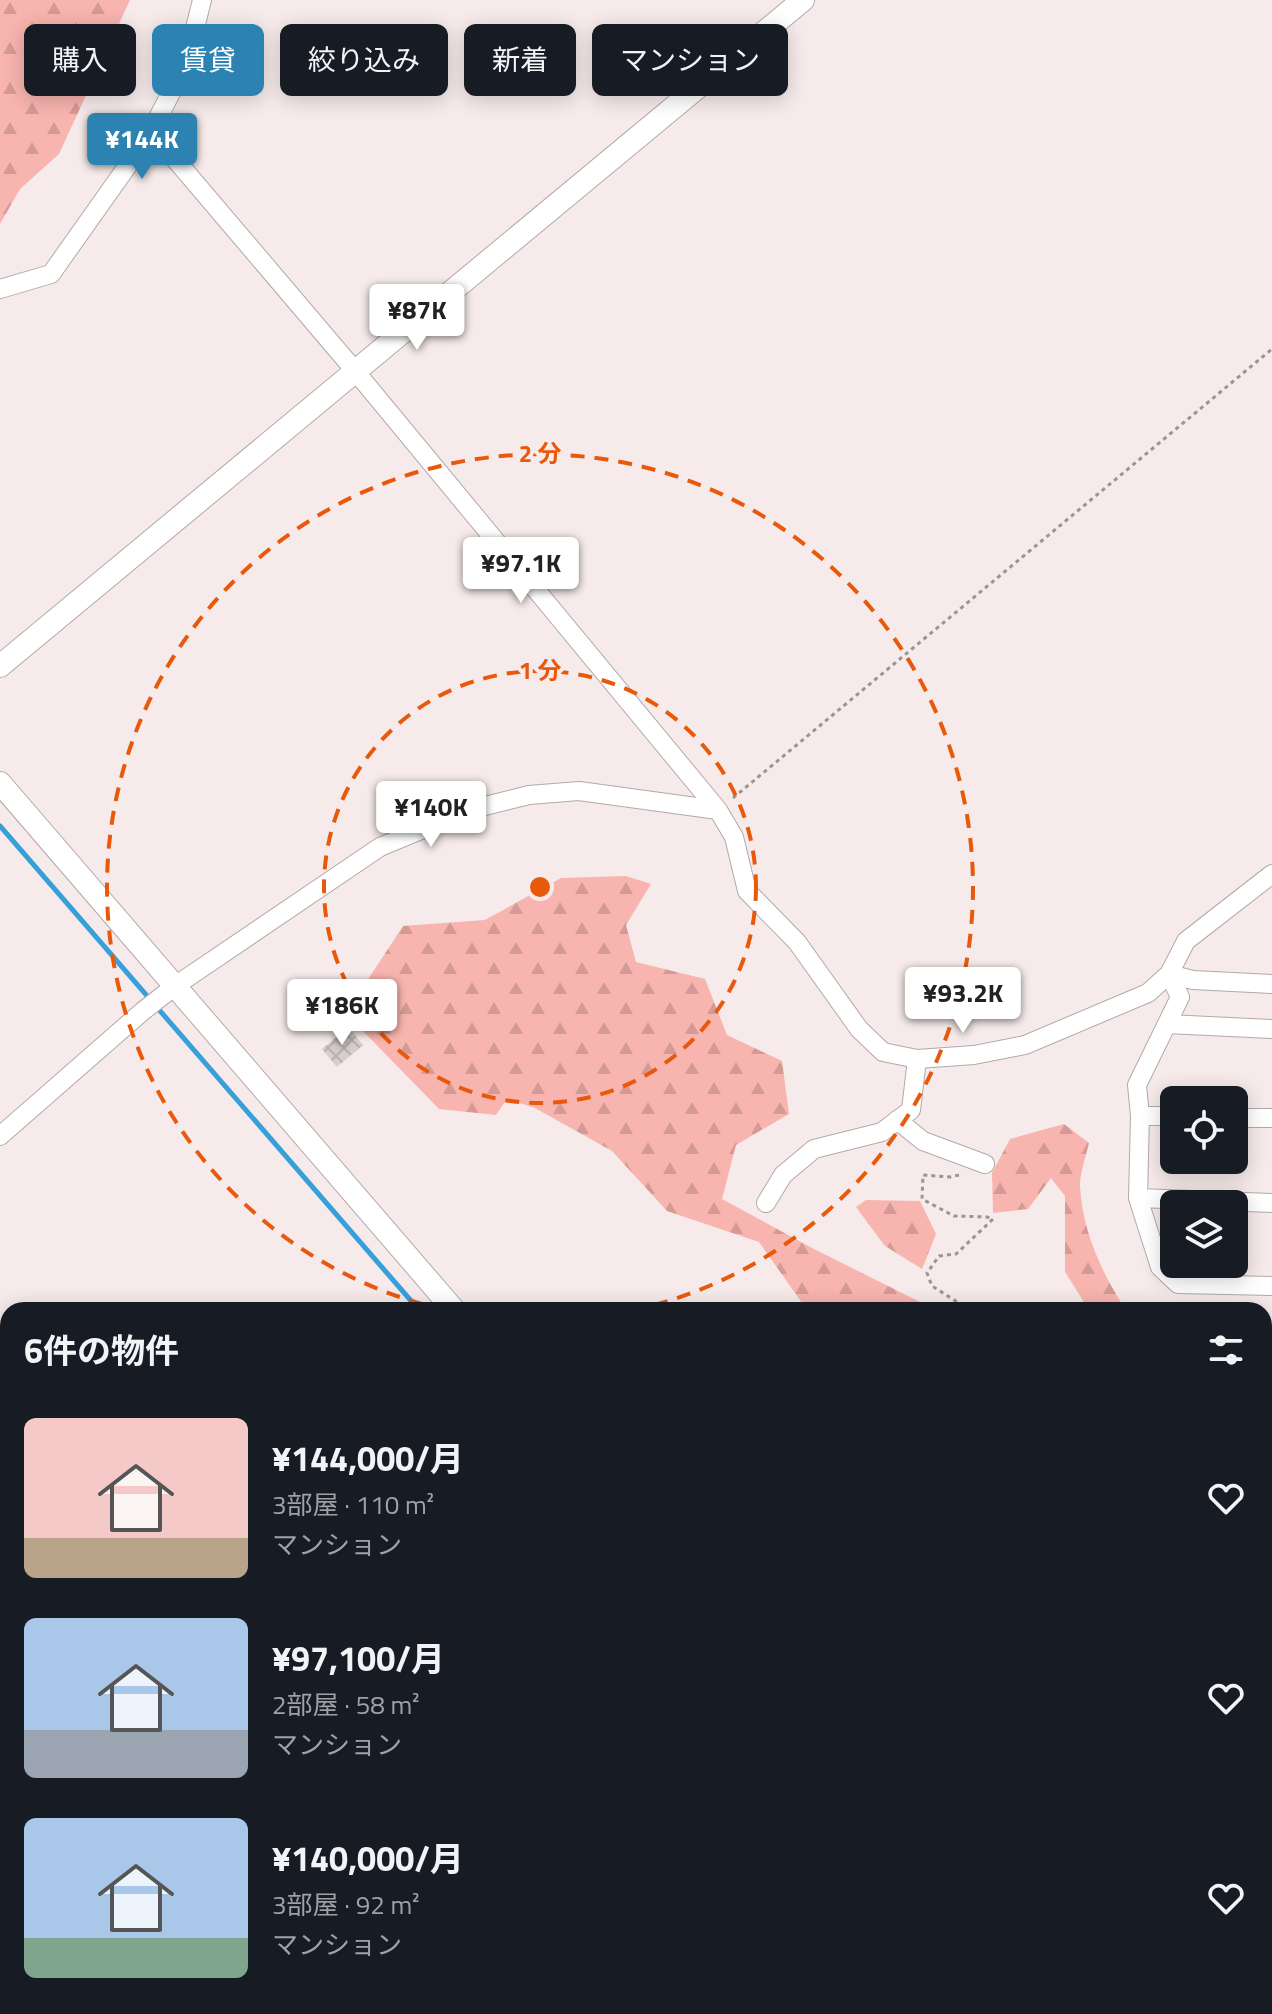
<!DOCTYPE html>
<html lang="ja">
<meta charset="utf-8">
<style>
body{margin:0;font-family:"Titillium Web","Noto Sans JP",sans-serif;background:#20242c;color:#f1f3f6;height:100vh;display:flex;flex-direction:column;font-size:30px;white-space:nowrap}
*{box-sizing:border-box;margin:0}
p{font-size:26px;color:#9ea1a6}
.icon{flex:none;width:44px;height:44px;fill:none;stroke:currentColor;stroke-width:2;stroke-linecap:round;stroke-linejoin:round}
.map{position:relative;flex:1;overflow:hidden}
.sheet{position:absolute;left:0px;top:1302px;width:1272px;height:712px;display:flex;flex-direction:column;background:#171b24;border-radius:24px 24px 0 0;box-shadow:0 4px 20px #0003}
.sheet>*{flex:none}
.hud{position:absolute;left:24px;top:24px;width:800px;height:72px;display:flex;gap:16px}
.fabs{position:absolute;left:1160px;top:1086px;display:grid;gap:16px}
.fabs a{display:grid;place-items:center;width:88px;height:88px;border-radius:12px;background:#171b24;box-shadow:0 4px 20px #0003;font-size:40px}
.price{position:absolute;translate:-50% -68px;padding:0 18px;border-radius:8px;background:#fff;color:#222;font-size:26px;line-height:52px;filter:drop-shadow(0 2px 4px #0008)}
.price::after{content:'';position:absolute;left:50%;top:48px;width:24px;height:18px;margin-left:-12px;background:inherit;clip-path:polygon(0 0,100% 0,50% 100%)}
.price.on{background:#2c82b1;color:#fff}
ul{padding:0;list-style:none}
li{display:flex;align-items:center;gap:24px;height:200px;padding:0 24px}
li span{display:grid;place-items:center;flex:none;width:224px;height:160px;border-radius:12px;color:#555}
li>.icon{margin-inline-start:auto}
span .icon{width:96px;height:96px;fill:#fffc;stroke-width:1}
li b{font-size:34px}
h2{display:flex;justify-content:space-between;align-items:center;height:96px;padding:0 24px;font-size:34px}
.chip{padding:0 28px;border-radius:12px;background:#171b24;box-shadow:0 4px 20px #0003;font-size:28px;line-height:72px}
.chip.on{background:#2c82b1;color:#fff}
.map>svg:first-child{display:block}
</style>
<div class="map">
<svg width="1272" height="2014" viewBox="0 0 1272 2014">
<defs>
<pattern id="forest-firs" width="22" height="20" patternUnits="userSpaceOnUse" patternTransform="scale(2)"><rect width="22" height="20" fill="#f8b4af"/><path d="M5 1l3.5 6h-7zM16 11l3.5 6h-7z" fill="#d49a96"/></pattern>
<pattern id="building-cross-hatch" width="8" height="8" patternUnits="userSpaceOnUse" patternTransform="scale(2)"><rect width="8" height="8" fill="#d8cecd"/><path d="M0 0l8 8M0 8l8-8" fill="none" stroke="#b9b1b0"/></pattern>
</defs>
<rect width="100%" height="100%" fill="#f6ebea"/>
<path fill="url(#forest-firs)" d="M0,0h130l-71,154 -39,35 -20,35z
M626,876l25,8 -25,41 10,37 69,17 22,56 55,26 7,53 -53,31 -14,54 90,49 116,58 -2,4h-119l-48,-68 -92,-31 -55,-60 -77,-43 -28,-9 -11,16 -57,-6 -78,-80 6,-48 36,-55 82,-6 76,-42z
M1064,1124l25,19c-3,13 -9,30 -9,43 2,44 22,88 46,124h-37l-24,-38v-76l-14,-18 -23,31 -35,4 -1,-40 18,-34z
M866,1200l54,1 16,33 -14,35 -37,-23 -29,-39z
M1272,1449v202l-8,7v-82l5,-7 -5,-9v-98l4,-1z"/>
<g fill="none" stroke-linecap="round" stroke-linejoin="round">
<path stroke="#37a0da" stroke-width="5" d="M0,826l419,484
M1020,2006l7,8"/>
</g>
<path fill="url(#building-cross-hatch)" d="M348,1027l15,18 -26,22 -15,-18z"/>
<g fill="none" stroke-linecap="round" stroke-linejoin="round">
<g stroke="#b3a9a8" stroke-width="20">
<path id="minor" d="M148,137l10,2 198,233 362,438 16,27 13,54 50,51 62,87 24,23 34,7 57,-4 51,-10 123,-52 21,-19 17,-33 86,-67
M0,289l51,-15 97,-137 38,-73 16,-64
M1169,974l11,23 -43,88 3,31 -2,82 22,69 18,17 94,2
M1169,974l24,6 79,4
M1167,1024l105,5
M1140,1116h34
M1234,1118h38
M897,1120l26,21 62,23
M0,1136l143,-125 32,-25 205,-139 89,-37 60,-15 50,-4 139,19
M1138,1198l134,5
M766,1203l17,-28 31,-26 68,-17 29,-22 6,-51
M0,1605l8,27
M1264,1677l8,10
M0,1862l8,-3
M133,2006l4,8"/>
</g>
<g stroke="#b3a9a8" stroke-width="24">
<path id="tertiary" d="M0,666l803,-666
M0,783l454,527
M1264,1951l8,-7
M1053,2006l7,8
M1190,2014l10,-8"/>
</g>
<path stroke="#9c9494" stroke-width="3" stroke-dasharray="4 4" stroke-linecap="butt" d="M733,798l539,-449
M959,1175l-9,2 -27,-2 -1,24 32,17 33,1 6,2 -37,35 -17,2 -12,17 5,13 38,24
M274,2006l7,8
M761,2014l9,-8"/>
<use href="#minor" stroke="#fff" stroke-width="18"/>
<use href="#tertiary" stroke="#fff" stroke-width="22"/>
</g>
<g fill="none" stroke="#e8590c" stroke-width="4" stroke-dasharray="14 10">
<circle cx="540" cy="887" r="216"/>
<path d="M446 1310A433 433 0 1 1 634 1310"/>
</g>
<circle cx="540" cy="887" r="12" fill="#e8590c" stroke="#f6ebea" stroke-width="4"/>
<g font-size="24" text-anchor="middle" font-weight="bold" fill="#e8590c" stroke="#f6ebea" stroke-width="8" stroke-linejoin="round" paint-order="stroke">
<text x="540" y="462">2 分</text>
<text x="540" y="679">1 分</text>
</g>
</svg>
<div class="fabs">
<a><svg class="icon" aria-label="locate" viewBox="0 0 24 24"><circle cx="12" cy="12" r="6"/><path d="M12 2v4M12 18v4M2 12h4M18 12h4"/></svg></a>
<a><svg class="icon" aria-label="layers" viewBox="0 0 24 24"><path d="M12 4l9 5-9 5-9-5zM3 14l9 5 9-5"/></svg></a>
</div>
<b class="price on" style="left:142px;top:181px">¥144K</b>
<b class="price" style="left:417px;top:352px">¥87K</b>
<b class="price" style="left:521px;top:605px">¥97.1K</b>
<b class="price" style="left:431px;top:849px">¥140K</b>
<b class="price" style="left:963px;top:1035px">¥93.2K</b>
<b class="price" style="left:342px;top:1047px">¥186K</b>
<div class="hud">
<a class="chip">購入</a>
<a class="chip on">賃貸</a>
<a class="chip">絞り込み</a>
<a class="chip">新着</a>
<a class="chip">マンション</a>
</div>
<section class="sheet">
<h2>6件の物件<svg class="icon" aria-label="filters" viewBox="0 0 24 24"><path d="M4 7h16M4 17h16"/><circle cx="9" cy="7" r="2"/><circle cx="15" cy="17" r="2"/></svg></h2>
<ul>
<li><span style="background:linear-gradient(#f6c9c9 75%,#b9a48a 0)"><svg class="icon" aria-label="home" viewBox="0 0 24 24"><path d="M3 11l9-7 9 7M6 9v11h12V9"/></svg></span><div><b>¥144,000/月</b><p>3部屋 · 110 m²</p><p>マンション</p></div><svg class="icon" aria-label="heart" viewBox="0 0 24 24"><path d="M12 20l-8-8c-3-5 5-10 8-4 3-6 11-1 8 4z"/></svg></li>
<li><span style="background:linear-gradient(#a9c7e8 70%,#9aa5b1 0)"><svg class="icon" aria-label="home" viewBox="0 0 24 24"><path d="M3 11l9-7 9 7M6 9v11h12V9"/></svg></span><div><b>¥97,100/月</b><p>2部屋 · 58 m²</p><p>マンション</p></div><svg class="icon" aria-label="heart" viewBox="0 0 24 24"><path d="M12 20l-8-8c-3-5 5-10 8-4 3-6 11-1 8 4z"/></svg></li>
<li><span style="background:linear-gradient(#a9c7e8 75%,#7fa58c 0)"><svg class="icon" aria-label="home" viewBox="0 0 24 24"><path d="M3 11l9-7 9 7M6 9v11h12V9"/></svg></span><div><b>¥140,000/月</b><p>3部屋 · 92 m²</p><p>マンション</p></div><svg class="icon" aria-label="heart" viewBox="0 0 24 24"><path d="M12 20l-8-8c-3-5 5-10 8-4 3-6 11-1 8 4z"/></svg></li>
</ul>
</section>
</div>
